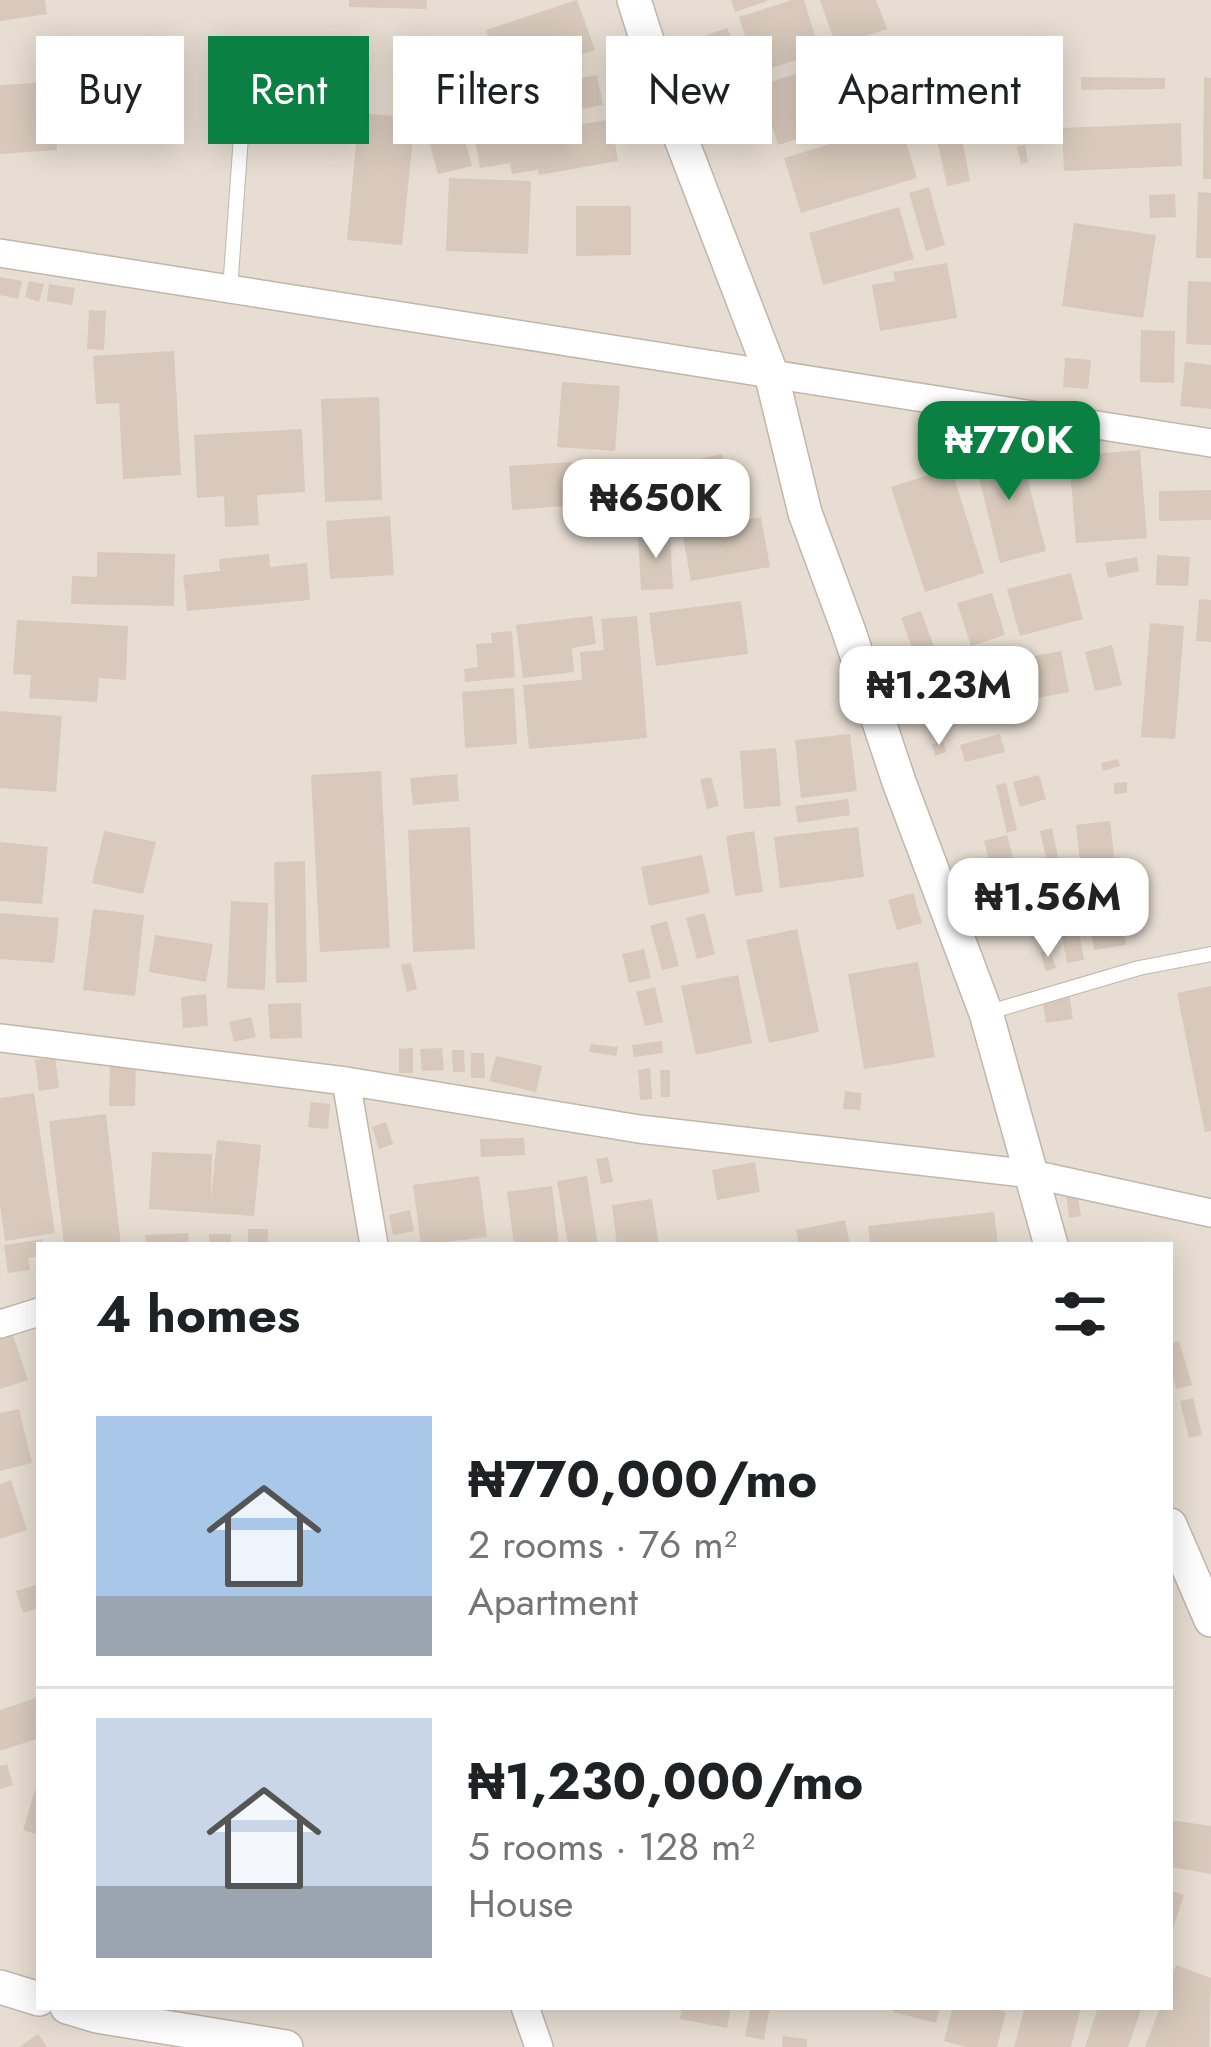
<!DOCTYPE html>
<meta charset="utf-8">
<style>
body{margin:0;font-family:Jost,sans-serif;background:#f2f2f2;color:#202124;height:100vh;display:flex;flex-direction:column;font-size:45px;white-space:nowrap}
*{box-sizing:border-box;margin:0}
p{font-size:39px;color:#757577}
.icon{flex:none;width:66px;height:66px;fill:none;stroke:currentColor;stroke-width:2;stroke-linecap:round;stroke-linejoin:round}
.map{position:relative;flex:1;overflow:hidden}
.drawer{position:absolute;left:36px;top:1242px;width:1137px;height:768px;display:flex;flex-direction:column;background:#fff;border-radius:0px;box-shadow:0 6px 30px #0003}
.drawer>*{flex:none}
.hud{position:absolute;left:36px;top:36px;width:1140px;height:108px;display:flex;gap:24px}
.price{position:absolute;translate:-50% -102px;padding:0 27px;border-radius:24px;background:#fff;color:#222;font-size:39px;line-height:78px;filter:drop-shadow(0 3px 6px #0008)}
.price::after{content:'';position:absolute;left:50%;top:72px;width:36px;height:27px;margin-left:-18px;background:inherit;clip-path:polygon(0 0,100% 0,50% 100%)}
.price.on{background:#0b8043;color:#fff}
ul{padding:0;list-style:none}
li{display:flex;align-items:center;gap:36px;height:300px;padding:0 60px}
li+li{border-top:3px solid #e0e0e0}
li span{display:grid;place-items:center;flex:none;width:336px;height:240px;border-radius:0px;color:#555}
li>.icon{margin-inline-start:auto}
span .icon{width:144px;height:144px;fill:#fffc;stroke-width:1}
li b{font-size:51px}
h2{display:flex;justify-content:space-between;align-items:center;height:144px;padding:0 60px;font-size:51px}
.pill{padding:0 42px;border-radius:0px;background:#fff;box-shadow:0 6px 30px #0003;font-size:42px;line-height:108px}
.pill.on{background:#0b8043;color:#fff}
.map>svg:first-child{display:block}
</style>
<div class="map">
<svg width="1211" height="2047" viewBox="0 0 1211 2047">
<rect width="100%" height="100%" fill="#f3ece4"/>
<path fill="#e7ddd2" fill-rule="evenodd" d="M0,0h1211v2047h-1211zM39,1245h1131v762h-1131z"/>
<path fill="#d8c9bc" d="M0,0h45l2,14 -47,7z
M349,0h78l-1,9 -77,-2z
M577,0l18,50 -92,31 -17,-51z
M731,0h36v1l-32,11z
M792,0h12l16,52 -63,21 -18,-56z
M820,0h56l11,29 -51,17z
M727,28l6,14 -22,7 -4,-14z
M887,44l18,54 -46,16 -20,-54z
M822,66l18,59 -62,20 -18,-60z
M597,75l6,30 -163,30 -5,-31z
M1081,77l84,1v11l-84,1z
M1204,77l7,1v101h-8z
M53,82l4,68 -57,4v-69z
M1023,101v23l-83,4 -1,-22z
M359,113l56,5 -13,127 -55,-5z
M611,119l7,42 -79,14 -1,-5 -26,4 -2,-11 -30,5 -5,-28 77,-15v5z
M900,123l17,55 -116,35 -17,-55z
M1181,123l1,43 -118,5 -2,-43z
M464,137l8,29 -34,8 -8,-29z
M962,139l8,42 -23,5 -9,-42z
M1025,145l3,17 -7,2 -4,-17z
M449,178l82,3 -3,73 -82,-3z
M929,187l16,58 -19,6 -17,-58z
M1198,192l13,1v65h-15z
M1175,194l1,23 -26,1 -1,-23z
M576,206h55v49l-55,1z
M899,207l15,52 -91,26 -14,-52z
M1074,223l82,12 -13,83 -81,-12z
M947,263l10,55 -77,13 -8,-46 23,-4 -2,-9z
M0,277l22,4 -4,18 -18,-4z
M29,281l15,3 -5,18 -14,-5z
M1188,281l23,1v63l-25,-1z
M49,284l26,4 -3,17 -25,-4z
M89,310l17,1 -2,39 -17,-1z
M1141,330l34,1 -1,52 -34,-1z
M174,351l7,124 -58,4 -4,-76 -23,1 -3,-48z
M1065,358l26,2 -3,29 -25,-2z
M1185,362l26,3v44l-31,-3z
M562,382l58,4 -5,65 -58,-4z
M379,397l3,103 -57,2 -4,-103z
M302,429l3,63 -48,3 2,30 -34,2 -1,-31 -27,2 -3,-63z
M1018,442l28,109 -46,12 -27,-109z
M1140,450l7,88 -71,5 -7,-87z
M722,454l11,53 -60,13 -11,-53z
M573,462l3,43 -64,5 -3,-44z
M644,467l2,28 -58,6 -3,-29z
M951,468l33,105 -59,19 -34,-105z
M1211,490v30l-52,1v-30z
M390,516l4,59 -64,4 -4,-58z
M761,517l9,50 -79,14 -9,-49z
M670,532l3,57 -32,1 -3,-56z
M97,552l78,2 -1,52 -103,-2 1,-28 25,1z
M269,554l1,13 37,-4 3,37 -123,11 -4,-36 37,-4 -1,-12z
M1157,555l33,2 -2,29 -32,-1z
M1137,557l2,14 -31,7 -3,-15z
M1071,573l12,46 -63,17 -13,-47z
M992,593l13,42 -34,11 -14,-43z
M1199,599l12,1v42l-15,-1z
M741,601l7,53 -92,12 -7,-53z
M921,611l15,41 -20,7 -15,-41z
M592,616l4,28 -24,4 2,24 -51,6 -7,-53z
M637,616l10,122 -118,11 -6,-64 59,-5 -2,-28 24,-2 -3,-31z
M17,620l111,6 -2,54 -27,-2 -2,24 -68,-4 2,-23 -18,-1z
M1150,623l34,3 -9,113 -34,-2z
M512,631l3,46 -50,5 -1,-13 14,-2 -2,-23 16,-1 -1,-10z
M1112,645l10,40 -27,6 -10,-39z
M1061,651l8,41 -37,7 -8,-41z
M1005,653l14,36 -42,15 -13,-37z
M952,668l12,37 -8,2 -12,-36z
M514,688l3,56 -52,4 -3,-56z
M0,711l62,5 -6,76 -56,-4z
M850,734l7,57 -56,7 -6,-58z
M1000,734l5,18 -40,10 -5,-17z
M943,741l3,11 -11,4 -3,-12z
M776,748l5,58 -37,3 -4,-58z
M1118,759l2,7 -17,5 -2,-8z
M381,771l9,177 -70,4 -9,-177z
M457,774l2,27 -46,4 -3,-27z
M1039,775l7,24 -26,8 -7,-25z
M711,777l8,29 -12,3 -7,-30z
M1127,782v11l-13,1v-11z
M1006,783l11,47 -10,3 -11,-48z
M848,799l2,16 -52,8 -3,-17z
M1110,821l6,53 -34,4 -6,-53z
M470,827l5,122 -62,3 -5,-122z
M858,827l6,50 -84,11 -6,-51z
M1052,828l12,58 -11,2 -13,-57z
M104,831l52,11 -13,52 -51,-11z
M754,831l9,61 -28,4 -9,-60z
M1007,835l8,29 -24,6 -7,-29z
M0,842l48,5 -6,57 -42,-3z
M702,855l8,38 -61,13 -8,-39z
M305,861l2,121 -31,1 -2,-121z
M1018,870l1,12 -19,4 -2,-13z
M1022,887l3,14 -18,4 -3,-14z
M1117,887l9,58 -32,5 -9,-58z
M913,893l9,30 -25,7 -9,-30z
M1073,898l11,62 -17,3 -11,-62z
M231,901l37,2 -3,87 -38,-2z
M93,909l51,6 -9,81 -52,-6z
M0,913l59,5 -5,45 -54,-4z
M705,913l10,41 -18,5 -11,-41z
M667,921l12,45 -17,4 -12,-44z
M797,929l22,103 -50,11 -23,-103z
M155,935l58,9 -7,38 -57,-10z
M644,949l7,29 -22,5 -7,-29z
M1050,950l6,18 -10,3 -6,-19z
M918,962l17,95 -71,12 -16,-95z
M411,963l6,26 -10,3 -6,-27z
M738,975l14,68 -56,12 -15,-69z
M1211,986v145l-6,1 -28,-139z
M655,987l8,35 -18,4 -9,-34z
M1069,993l4,26 -27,4 -4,-26z
M206,994l2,32 -25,2 -2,-31z
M301,1003l1,35 -32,1 -2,-35z
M251,1017l5,20 -22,5 -5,-20z
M662,1041l1,12 -29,4 -2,-12z
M591,1044l27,3 -2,9 -27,-4z
M413,1048v25h-14v-24z
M442,1048l2,22 -22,1 -2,-22z
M452,1050h12l1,22h-12z
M471,1053h13l1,25h-14z
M496,1056l46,10 -6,26 -47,-11z
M55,1057l4,31 -20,3 -4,-31z
M110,1065h26l-1,41h-26z
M650,1068l2,31 -12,1 -2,-30z
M660,1070h10v27h-9z
M845,1091l17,2 -2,17 -17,-1z
M34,1093l21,140 -50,8 -5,-36v-107z
M311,1102l19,2 -2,25 -20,-2z
M106,1114l15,131h-57l-15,-124z
M386,1122l7,22 -14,5 -7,-22z
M524,1138l1,17 -44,2 -1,-18z
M217,1140l44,5 -7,71 -105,-7 3,-57 60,2 -1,45z
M608,1157l5,25 -12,2 -5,-25z
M755,1162l5,30 -43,8 -5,-30z
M479,1176l8,61 -66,8 -8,-60z
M587,1176l11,69h-30l-11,-64z
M552,1186l7,59h-45l-7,-53z
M1077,1192l4,24 -12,2 -3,-24z
M652,1199l7,46h-42l-5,-40z
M410,1210l4,21 -21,4 -4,-20z
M994,1212l4,33h-128l-2,-19z
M845,1220l5,25h-51l-3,-15z
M248,1229h20v16h-20z
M188,1233l1,12h-43l-1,-10z
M209,1234h22v11h-22z
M43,1239v6h-4v11l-11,2 2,12 -22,3 -4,-28z
M10,1326l18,54 -28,9v-60z
M1179,1341l13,44 -16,4 -6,-22v-23z
M1193,1398l9,37 -13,3 -9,-37z
M19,1409l13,54 -32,8v-58z
M11,1480l16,50 -27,9v-55z
M39,1584v24l-16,5 -7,-22z
M39,1697v41l-39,13v-41z
M7,1764l6,21 -13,4v-23z
M38,1780h1v55l-16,-5z
M1170,1820l41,6v48l-41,-7z
M1170,1890l14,5 -13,39h-1z
M1176,1965l35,13 -2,69h-64l15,-40h10v-27z
M682,2007h49l-4,21 -47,-9z
M751,2007h19l-6,33 -19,-4z
M894,2007h46l-4,16 -43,-11z
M953,2007h35l18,5 -9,35h-31l-22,-6z
M1025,2007h56l-10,40h-57z
M1098,2007h44l-14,40h-43z
M38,2034l9,13h-28z
M783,2036l24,3v8h-25z"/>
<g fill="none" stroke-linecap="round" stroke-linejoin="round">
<g stroke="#c2b5aa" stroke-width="16">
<path id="service" d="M230,290l13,-182
M986,1013l153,-45 72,-14"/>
</g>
<g stroke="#c2b5aa" stroke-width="30">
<path id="minor" d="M0,253l1211,190
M0,1038l346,43 293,48 393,45 179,39
M346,1081l28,164
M0,1324l39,-12
M525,2007l14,40"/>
</g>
<g stroke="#c2b5aa" stroke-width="36">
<path id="tertiary" d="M634,0l31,97 106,276 34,140 43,116 51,153 87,231 65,232
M1170,1525l41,95
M0,1987l39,12
M67,2007l30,9 189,31"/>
</g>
<use href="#service" stroke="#fff" stroke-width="14"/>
<use href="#minor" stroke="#fff" stroke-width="27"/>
<use href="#tertiary" stroke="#fff" stroke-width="33"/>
</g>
</svg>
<b class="price on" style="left:1009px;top:503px">₦770K</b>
<b class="price" style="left:656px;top:561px">₦650K</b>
<b class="price" style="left:939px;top:748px">₦1.23M</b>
<b class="price" style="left:1048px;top:960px">₦1.56M</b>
<div class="hud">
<a class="pill">Buy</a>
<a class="pill on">Rent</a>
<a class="pill">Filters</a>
<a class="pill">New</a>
<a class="pill">Apartment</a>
</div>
<section class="drawer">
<h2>4 homes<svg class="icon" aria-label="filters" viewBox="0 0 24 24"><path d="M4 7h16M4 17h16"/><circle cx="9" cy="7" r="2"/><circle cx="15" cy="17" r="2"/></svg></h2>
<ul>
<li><span style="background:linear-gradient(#a9c7e8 75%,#9aa5b1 0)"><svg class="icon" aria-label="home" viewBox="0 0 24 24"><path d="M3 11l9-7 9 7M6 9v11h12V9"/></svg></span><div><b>₦770,000/mo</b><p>2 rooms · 76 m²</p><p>Apartment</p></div></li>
<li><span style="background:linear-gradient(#c9d6e8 70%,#9aa5b1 0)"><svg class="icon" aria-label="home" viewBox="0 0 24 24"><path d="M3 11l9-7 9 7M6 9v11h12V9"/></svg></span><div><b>₦1,230,000/mo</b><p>5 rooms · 128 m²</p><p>House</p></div></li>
</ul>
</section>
</div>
